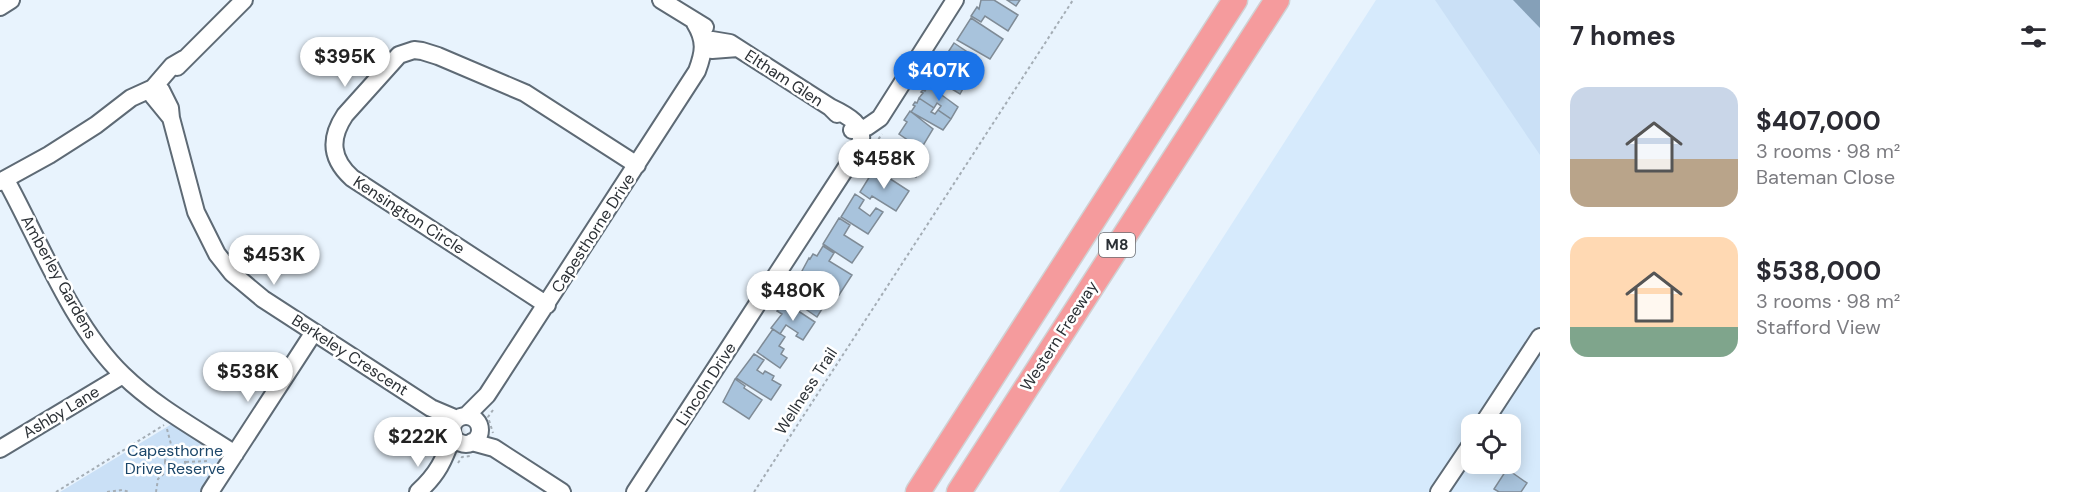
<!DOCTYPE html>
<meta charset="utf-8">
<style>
body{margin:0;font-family:"DM Sans",sans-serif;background:#f7f7f7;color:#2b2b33;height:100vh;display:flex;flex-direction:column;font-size:22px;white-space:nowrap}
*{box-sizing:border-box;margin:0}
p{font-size:20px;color:#7c7c81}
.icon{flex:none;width:33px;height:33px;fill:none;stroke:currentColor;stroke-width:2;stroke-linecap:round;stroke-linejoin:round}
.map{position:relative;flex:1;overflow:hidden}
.side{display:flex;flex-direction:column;background:#fff;width:540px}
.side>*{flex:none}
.controls{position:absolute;left:1461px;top:414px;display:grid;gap:12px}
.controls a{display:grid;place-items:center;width:60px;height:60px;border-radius:12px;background:#fff;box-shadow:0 3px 15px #0003;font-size:30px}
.price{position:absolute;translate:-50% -51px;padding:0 14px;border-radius:21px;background:#fff;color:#222;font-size:20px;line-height:39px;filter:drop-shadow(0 2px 3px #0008)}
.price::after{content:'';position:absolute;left:50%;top:36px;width:18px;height:14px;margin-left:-9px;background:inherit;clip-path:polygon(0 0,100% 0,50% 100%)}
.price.current{background:#1a73e8;color:#fff}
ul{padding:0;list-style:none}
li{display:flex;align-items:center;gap:18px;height:150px;padding:0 30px}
li span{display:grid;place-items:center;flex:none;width:168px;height:120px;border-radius:18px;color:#555}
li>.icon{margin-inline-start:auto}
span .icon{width:72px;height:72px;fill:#fffc;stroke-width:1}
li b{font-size:26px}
h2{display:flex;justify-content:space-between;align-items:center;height:72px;padding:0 30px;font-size:26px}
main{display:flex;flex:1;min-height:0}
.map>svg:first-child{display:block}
</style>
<main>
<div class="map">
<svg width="1540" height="492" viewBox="0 0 1540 492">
<rect width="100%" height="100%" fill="#e8f3fd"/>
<path fill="#d6eafc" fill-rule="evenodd" d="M1376,0h164v492h-481zM1472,424h38v40h-38z"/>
<path fill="#cae0f6" d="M1435,0h105v155z
M175,422l47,33 2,7 -18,30h-146z"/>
<path fill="#85a0b8" d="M1513,0h27v28z"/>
<path fill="#a8c3dc" stroke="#7f8b96" stroke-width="1.5" d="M981,0h13l24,15 -10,16 -23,-15 -4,6 -10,-6 6,-9 2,2z
M1007,0h13l-4,6z
M971,18l32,21 -13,20 -33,-19z
M954,43l27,18 -10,17 -28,-18z
M941,63l27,17 -8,14 -18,-11 -5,8 -10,-7 8,-12 -2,-1 3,-4 2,1z
M928,85l30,22 -7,12 -13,-9 3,-4 -4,-3 -3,5 -15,-10 4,-5 -2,-1 2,-2 2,1z
M919,98l15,10 -3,4 4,2 3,-4 13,9 -8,11 -32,-18 4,-6 -2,-1 2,-3 2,1z
M910,111l23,18 -12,20 -22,-15 8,-12 -3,-2z
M891,140l34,22 -9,15 -9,-6 -3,4 -9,-6 3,-4 -6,-3 -5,9 -10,-7 5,-9 1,-6z
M872,167l37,24 -13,20 -24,-15 -2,3 -10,-7 10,-16 -2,-2z
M855,194l9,6 -5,8 11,8 6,-8 7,4 -15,22 -27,-17z
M839,218l11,7 -6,10 19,12 -11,16 -29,-19z
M823,246l11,7 -5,8 23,14 -13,20 -37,-24 7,-13 1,1 3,-5 4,2z
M803,273l10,7 -5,9 19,12 -10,16 -26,-18 5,-11 2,1 3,-4 -4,-2z
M786,303l29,19 -12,18 -7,-4 2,-3 -12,-8 -6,9 -9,-6 11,-14 -5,-3 3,-3 2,1z
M773,329l12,8 -6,9 5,3 -3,5 6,4 -7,10 -23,-16z
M754,354l10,6 -7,10 6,4 2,-3 9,5 -2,4 9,5 -10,15 -35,-22z
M735,379l10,7 -1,2 18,12 -13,19 -26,-17z
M1507,469l20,14 -6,9h-22l-5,-3z"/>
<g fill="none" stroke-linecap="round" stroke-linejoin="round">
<g stroke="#5e6a75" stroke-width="20">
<path id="minor" d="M661,0l44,27
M0,7l11,-7
M738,48l-26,2 -8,-5 8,-5 18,3 100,64 7,7
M177,67l67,-67
M171,118l-18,-22v-8l8,2 9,18 1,10 25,94 21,42 15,19 31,26 168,109 26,11
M852,130l15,-3 13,-9 75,-118
M6,180c34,62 66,146 117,195 33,32 74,54 112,79
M0,182l49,-27 47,-30 35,-27 22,-10 19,-22 12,-7
M547,305l-195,-127c-21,-19 -23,-39 -7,-63l54,-60 15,-5 8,1 16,5 87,37 112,72
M466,416l21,-21 210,-324c7,-19 9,-30 -2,-48
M452 430a14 14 0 1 1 28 0a14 14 0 1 1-28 0Z
M1483,424l57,-87
M472,442l22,6 68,44
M0,449l123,-74
M210,492l104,-160
M418,492c20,-18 26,-32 35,-57
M635,492l224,-344c9,-23 -12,-33 -29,-41
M1439,492l33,-49"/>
</g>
<g stroke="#d0d1d3" stroke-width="27">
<path id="highway" d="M918,492l317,-492
M959,492l318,-492"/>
</g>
<path stroke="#a4adb5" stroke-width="2" stroke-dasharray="3 3" stroke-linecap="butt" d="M875,144l7,-10
M493,410l-5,7 5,16
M167,429l6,23
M165 462a10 10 0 1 1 20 0a10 10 0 1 1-20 0Z
M186,462l23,-1
M458,463l4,-6 8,-1
M56,492l108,-67
M107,492l15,-2 8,2
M156,492l2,-13 10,-9
M754,492l319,-492"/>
<use href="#minor" stroke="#fff" stroke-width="16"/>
<use href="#highway" stroke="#f59b9d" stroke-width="24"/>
</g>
<g text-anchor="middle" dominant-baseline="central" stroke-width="5" stroke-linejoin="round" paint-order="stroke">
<rect fill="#fff" stroke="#6b6e72" stroke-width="1.5" x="1099" y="233" width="36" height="24" rx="4.5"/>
<g font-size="15" font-weight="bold" fill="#2b3035">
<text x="1117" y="245">M8</text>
</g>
<g font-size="16" fill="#2b3035" stroke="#fff">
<text transform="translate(784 78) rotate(33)">Eltham Glen</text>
<text transform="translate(409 215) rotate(33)">Kensington Circle</text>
<text transform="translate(593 233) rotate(-57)">Capesthorne Drive</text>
<text transform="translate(59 277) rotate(61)">Amberley Gardens</text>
<text transform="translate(1059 336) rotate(-57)">Western Freeway</text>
<text transform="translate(350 355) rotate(33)">Berkeley Crescent</text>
<text transform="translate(706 384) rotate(-57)">Lincoln Drive</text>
<text transform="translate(806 391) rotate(-57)">Wellness Trail</text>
<text transform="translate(61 412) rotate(-31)">Ashby Lane</text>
</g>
<g font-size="16" fill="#1b4669" stroke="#fff">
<text x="175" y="450">Capesthorne<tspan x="175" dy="18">Drive Reserve</tspan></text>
</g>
</g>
</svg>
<div class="controls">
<a><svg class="icon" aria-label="locate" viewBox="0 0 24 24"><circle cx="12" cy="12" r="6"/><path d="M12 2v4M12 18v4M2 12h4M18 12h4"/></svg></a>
</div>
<b class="price" style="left:345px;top:88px">$395K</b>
<b class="price current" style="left:939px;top:102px">$407K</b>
<b class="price" style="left:884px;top:190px">$458K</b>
<b class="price" style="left:274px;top:286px">$453K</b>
<b class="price" style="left:793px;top:322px">$480K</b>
<b class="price" style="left:248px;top:403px">$538K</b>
<b class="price" style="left:418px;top:468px">$222K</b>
</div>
<section class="side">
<h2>7 homes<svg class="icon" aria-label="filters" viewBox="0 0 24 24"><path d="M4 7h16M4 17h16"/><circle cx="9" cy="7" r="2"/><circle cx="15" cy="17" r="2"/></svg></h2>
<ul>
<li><span style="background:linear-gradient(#c9d6e8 60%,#b9a48a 0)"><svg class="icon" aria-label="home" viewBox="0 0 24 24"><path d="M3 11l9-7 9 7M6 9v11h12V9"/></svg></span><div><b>$407,000</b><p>3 rooms · 98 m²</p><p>Bateman Close</p></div></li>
<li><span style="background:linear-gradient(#ffd9b3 75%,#7fa58c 0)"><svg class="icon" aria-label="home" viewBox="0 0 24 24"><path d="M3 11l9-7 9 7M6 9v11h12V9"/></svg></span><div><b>$538,000</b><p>3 rooms · 98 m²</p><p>Stafford View</p></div></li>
</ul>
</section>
</main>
